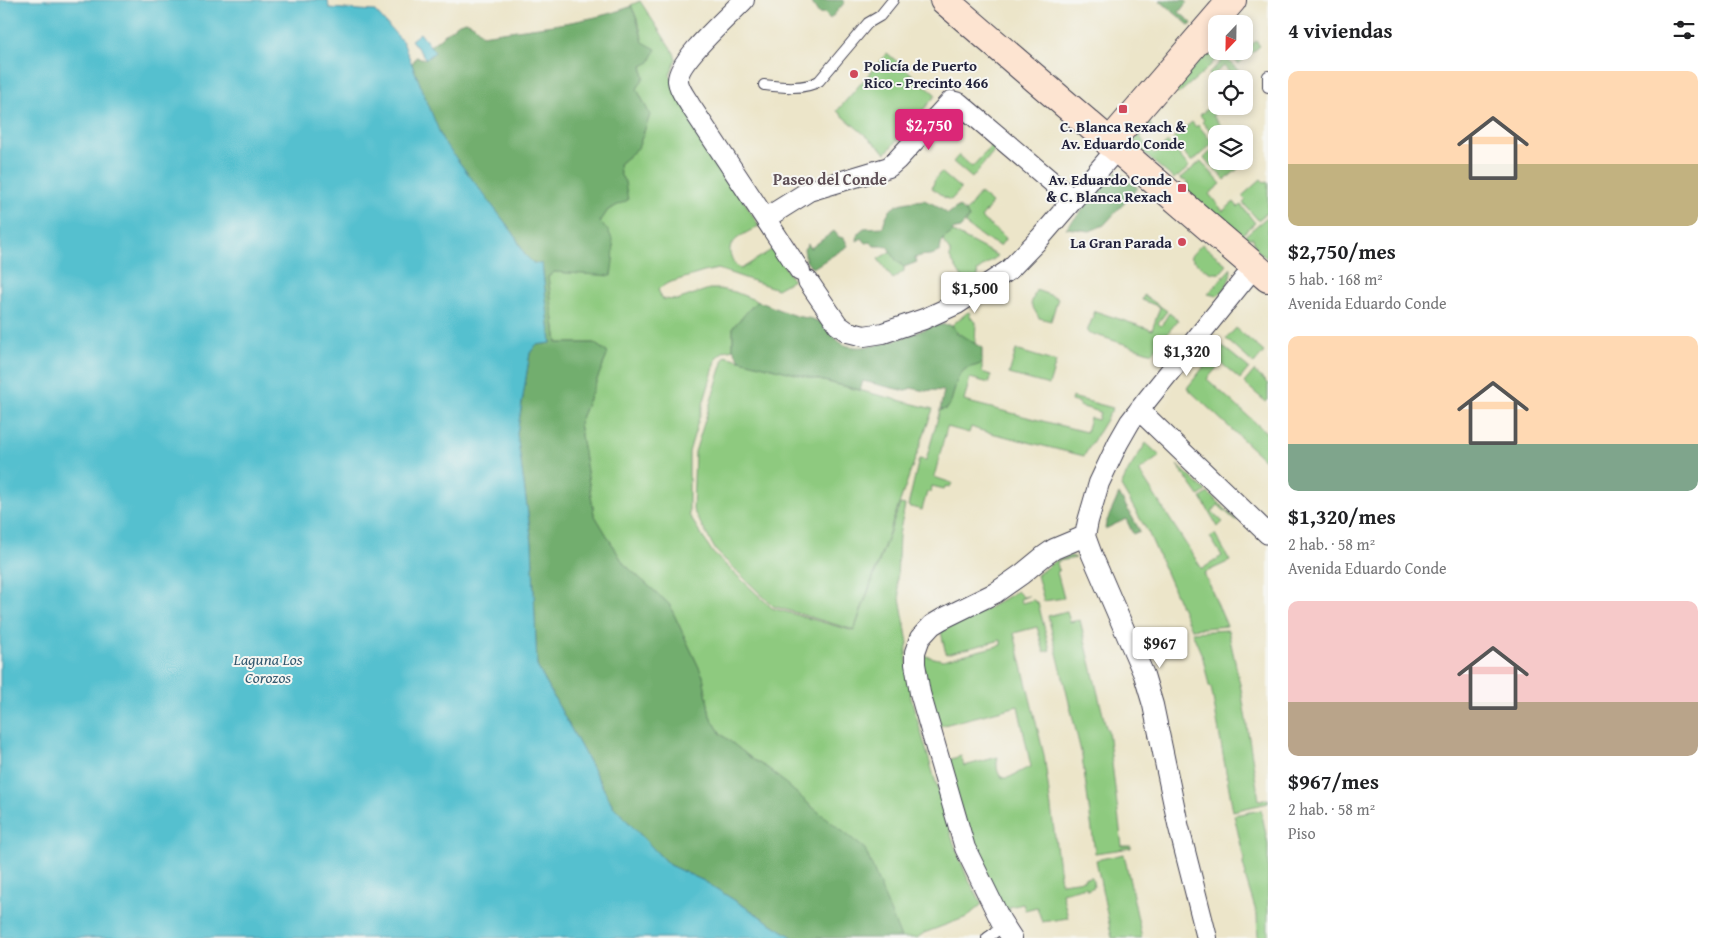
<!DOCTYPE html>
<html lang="es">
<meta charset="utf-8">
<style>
body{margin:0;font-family:"Gentium Book Plus",serif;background:#f2f2f2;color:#202124;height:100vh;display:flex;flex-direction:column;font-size:19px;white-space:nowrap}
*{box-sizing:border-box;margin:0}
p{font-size:16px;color:#757577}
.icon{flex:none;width:28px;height:28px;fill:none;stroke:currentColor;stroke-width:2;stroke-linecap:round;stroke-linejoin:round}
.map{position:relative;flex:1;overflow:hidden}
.side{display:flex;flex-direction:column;background:#fff;width:450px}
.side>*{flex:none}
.needle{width:32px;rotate:202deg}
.tools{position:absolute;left:1208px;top:15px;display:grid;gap:10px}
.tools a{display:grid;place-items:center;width:45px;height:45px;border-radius:10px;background:#fff;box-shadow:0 2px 8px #0003;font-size:25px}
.price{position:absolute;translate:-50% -42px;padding:0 11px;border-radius:5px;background:#fff;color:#222;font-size:16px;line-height:32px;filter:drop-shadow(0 1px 2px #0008)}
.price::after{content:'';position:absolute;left:50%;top:30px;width:15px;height:11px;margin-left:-8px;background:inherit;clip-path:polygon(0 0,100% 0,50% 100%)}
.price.on{background:#db2777;color:#fff}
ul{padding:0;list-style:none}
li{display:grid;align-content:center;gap:10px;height:265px;padding:0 20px}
li span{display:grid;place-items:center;height:155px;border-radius:10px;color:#555}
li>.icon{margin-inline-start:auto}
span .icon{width:90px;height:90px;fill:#fffc;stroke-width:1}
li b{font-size:21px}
h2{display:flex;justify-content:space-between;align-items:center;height:60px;padding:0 20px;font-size:21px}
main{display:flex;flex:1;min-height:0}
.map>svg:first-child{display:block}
</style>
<main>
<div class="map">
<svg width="1268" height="938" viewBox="0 0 1268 938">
<rect width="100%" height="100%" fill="#f6f6f2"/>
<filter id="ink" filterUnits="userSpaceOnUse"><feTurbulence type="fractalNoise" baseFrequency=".02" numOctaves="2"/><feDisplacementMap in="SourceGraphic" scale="10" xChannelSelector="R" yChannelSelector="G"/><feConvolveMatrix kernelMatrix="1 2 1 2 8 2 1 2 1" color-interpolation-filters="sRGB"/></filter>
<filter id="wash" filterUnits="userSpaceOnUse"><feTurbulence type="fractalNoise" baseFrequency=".0096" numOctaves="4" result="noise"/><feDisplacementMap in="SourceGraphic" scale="20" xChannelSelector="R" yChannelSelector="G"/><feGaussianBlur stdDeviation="1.12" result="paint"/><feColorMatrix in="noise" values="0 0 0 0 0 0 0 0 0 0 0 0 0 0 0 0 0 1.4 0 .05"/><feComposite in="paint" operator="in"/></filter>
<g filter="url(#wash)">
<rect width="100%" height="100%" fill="#ece5c9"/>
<path fill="#8eca7f" stroke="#58765d" d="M640,1l34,52 2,6 -6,16 89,151c-10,6 -35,15 -28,30 2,6 4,10 10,13l32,-20 20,31 -16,9 -59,-20 -14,3 -36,11 -10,6 4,10 15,1 32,-11h10l16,3 22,9 -24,26v22l-9,2 -7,6 -28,95v63l24,38 59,55 82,23 46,-127 5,1 -6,30 -2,46 11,62 -2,8 5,47 42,143 14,36 15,27 -15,13 -43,16 -7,5h-16l-6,-12 -84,-120 -42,-37 -17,-10 -31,-25 -11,-18 -7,-40 -34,-72 -45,-40 -30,-50 -15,-91 29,-70 -14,-10h-37l-9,-66 6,-5 57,3 -11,-53 8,-12 19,-10 -2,-18 -5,-8 -1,-10 19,-16 12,-33 -13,-26 7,-12c-3,-13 0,-24 -2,-37 -1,-12 -6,-24 -11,-35z
M1256,41l4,5 -22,18 -10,-12 16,-1v-3l1,2z
M1212,46l4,2v3l7,1 -18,19 -27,23 -3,-4z
M887,53l49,42 -50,58 -49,-42z
M1225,57l25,26 -6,5v-9h-9l-11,-13 -14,11 -2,-2z
M1216,101v5h7l-10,10 13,15 -2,3h-8v4l-14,-16 2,-2 -4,-5z
M1148,121l4,6 -12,10 14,17 14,-12 21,25 -11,10 -1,-1 -3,3 -39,-33v-7z
M1192,122l4,5 2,-2 15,18 -21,19 -15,-17 1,-1 -5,-6z
M992,145h1l1,6 -22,27 -19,-16 6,-7 13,12z
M1216,146v15h15l3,3 3,-3h7v-6l4,5 -23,20 -21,-22z
M1201,161l20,23 -12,10 14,17 11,-9 4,5 3,-2 14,18 -15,13 -52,-43v-11l-8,-3z
M941,172l20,17 -10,11 -6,-2 -13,-10 3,-9z
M1261,179l4,4 2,-1 1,1v29l-10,8 -15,-17 3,-3 -4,-4z
M980,193l12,10 -11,15 25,20 -6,8 -16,-8 -19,-14 4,-6 -3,-6z
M1268,216v43l-13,-11 -2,-10h-7l-1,2 -3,-2z
M953,232l45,24 -21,15 1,7 -15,6 -5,-3 4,-3 -12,-20v-7l-8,-11z
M1202,244l25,21 -7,8c-13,2 -21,-9 -30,-16z
M891,251l5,9 8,7v4l-11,8 -15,-20z
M1231,268c0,12 -5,21 -14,28l-9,-2z
M1036,290l22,8 -7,23 -12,-3 -8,-14z
M1144,295l23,16 -9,12 3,3 8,-13 9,7 -26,33 -65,-21 8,-21 57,19 8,-23 -18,-7z
M968,312l2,1v4l6,5 -1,23 -19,-13 -4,-7z
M1236,328l28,24 -10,12 -28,-25z
M1221,345l28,23 -9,11 -19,-16 -14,16 61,55v29l-81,-75z
M1016,350l40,12 -7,23 -40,-11z
M725,356l208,53 -79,221 -81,-24 -57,-55 -23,-41 2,-58z
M982,363v9l9,3 -2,8 -19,-5 -6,23 122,31 4,-14 8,2 2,-8 -21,-6v-3l-8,-2 1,-4 41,11 -29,48 -105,-26 -8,-3 -2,6 -22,-6 -13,50 18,6 -2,4 -4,-1 -2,3 -12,-3 -1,6h-4l-5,18 -14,-4 11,-47 7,1 14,-50 7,-1c8,-11 6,-28 16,-38 5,-5 13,-4 19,-8z
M1254,371l14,13v16l-2,2 -22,-19z
M1146,443l14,13 -21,15 63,98 20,-13 -12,-19 5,-3 15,27 -26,12 23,53 -36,3 -42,-95 -28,-48 7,-15z
M1177,465l29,26 -7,5z
M1208,493l29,27 -1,1 -18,-16 -6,7 11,10 -5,5 -17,-29z
M1071,556l5,2 -17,3 -2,2 2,8 -2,1 7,26 -20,3 -7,-26 18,-14z
M1017,591l6,6 6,-1 -9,3 2,4 11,-3 5,3 12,47 -6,2 -7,-25 -23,6 30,122 17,128 23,-3v-2l8,-1 2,10 -7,3 -1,-3 -24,6 6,25 -26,4 -5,-15 -12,3 -2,-6 -14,3 1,7 -2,1 -33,-62 -30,-92 16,-5 3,10 34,-9c-3,10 0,27 14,19 7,-3 11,-7 19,-9l-13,-61 -82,21 -15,-72 22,5 58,-15v-5l-55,14 -5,-22 20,-13 26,-10z
M1067,611l3,11 10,-2 26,107 2,3 14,116h9v2l-36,5 -13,-97 -34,-140z
M1228,630l13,59 18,111 9,-1v4l-35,8 -22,-124 -2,-1 -6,-28 -11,-26z
M1261,810l7,34v94h-10l-1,-23 -12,-39 1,-1 -3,-11 1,-5 -10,-44z
M1124,854l18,84h-30l-16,-78z"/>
<path fill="#72ae6e" stroke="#4a6854" d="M810,0h32l3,2 -15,17 -6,-6 -5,1z
M1159,0h26l2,2 -8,10 13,11 -2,3z
M631,5l6,15 6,22 13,7 -6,13 -8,4 2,11 -7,12 13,26 -12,33 -19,16 1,10 5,8 3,18 -20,10 -8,12c18,15 14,33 11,54l-57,-4 -6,5 9,66h37l14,10 -29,70 15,91 30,50 45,40 34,72 7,40 11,18 31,25 17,10 42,37 54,43 36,89h-107l-90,-57 -35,-16 -56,-59 -76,-140 -5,-123 -15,-109 13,-81 6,-8 15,-2 -9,-79 -9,-1 -8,-8 -11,-21 -72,-93 -30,-77 4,-7 10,2 9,-7 -5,-6 29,-23 7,-2 8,4 8,10c49,-8 101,-11 148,-28z
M1118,171l20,17 -34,37 -14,6 -24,-3z
M924,200l11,5 13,9 8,-6 3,-1 7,5 3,6 -9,10 -8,2 1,2 -11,8 -2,11c-11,7 -15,2 -25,7l2,4 -13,5 -8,-7 -9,-14h-13l-3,-4 -5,1 -4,-5 -5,3 1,-8 6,-5 19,-1c5,-25 19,-24 41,-27z
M834,231l5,6 5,1 4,8 -35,22 -2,-1 -5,-6 -2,-12 4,-5 3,4z
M757,301c12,4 24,10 36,14 8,3 18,2 26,7 18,11 15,27 44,25 14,-1 32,-7 45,-11 17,-6 25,-13 44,-11l4,7 26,16v15c-6,4 -14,3 -19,8 -10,10 -8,27 -16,38l-7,1 4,-19 -13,-1 -6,1 -14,-3 -6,3 -42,-10 -3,9 -120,-30 -7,-11v-22z
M1119,494l21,37 -7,3 -7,-15 -21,10 1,-6z"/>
<path fill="#54c0cf" stroke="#3b7185" d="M0,0h328l1,8 46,3 28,31 40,99 71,93 11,21 8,8 9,1 9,79 -15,2 -6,8 -13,81 15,109 5,123 76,140 56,59 35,16 90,57h-794z
M420,33l15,19 -9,7 -15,-19z"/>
</g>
<g filter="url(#ink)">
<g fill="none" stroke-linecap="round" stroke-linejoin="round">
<g stroke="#403f50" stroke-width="12">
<path id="lane" d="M1268,76v11
M764,85c17,2 40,5 55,-4l49,-58 12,-7 13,-16
M987,938l17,-12"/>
</g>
<g stroke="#403f50" stroke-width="22">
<path id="street" d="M744,0c-14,15 -68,62 -66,81 1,9 8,17 12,24l110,166
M766,218l43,-27 80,-24 8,-7 54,-59 8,2 113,96
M808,281l30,44 10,7 16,4 19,-3 41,-14 33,-15 52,-34 31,-32 76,-88
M1139,410l129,124
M1012,938l-11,-17 -36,-73 -45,-155 -5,-29v-12l5,-14 12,-13 10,-6 53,-26 27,-19 22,-18 10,-7 31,-13
M1207,938l-29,-114 -25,-119 -9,-30 -52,-120 -7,-19 3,-15 11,-38 19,-40 12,-21 17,-22 107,-133"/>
</g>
<g stroke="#403f50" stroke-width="30">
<path id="secondary" d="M944,0l324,278
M1109,143l123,-143"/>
</g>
<use href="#lane" stroke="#fff" stroke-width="10"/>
<use href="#street" stroke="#fff" stroke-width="20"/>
<use href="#secondary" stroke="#fde4d1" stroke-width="28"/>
</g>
</g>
<g fill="#d1495b" stroke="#f6f6f2" stroke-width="2">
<circle cx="854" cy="74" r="5"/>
<rect x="1118" y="104" width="10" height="10" rx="2.5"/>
<rect x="1177" y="183" width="10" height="10" rx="2.5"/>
<circle cx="1182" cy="242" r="5"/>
</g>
<g text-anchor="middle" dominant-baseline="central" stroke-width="4" stroke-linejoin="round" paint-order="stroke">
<g font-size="15" font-weight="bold" fill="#22223b" stroke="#f6f6f2" text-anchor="end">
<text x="864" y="65" text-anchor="start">Policía de Puerto<tspan x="864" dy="17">Rico - Precinto 466</tspan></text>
<text x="1123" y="126" text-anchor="middle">C. Blanca Rexach &amp;<tspan x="1123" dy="17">Av. Eduardo Conde</tspan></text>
<text x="1172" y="179">Av. Eduardo Conde<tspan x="1172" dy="17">&amp; C. Blanca Rexach</tspan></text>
<text x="1172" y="242">La Gran Parada</text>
</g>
<g font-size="16" font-weight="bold" fill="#5e4f56" stroke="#f6f6f2">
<text x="830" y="179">Paseo del Conde</text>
</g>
<g font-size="16" font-style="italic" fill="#34596f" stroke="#f6f6f2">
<text x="268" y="659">Laguna Los<tspan x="268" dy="18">Corozos</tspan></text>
</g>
</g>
</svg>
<div class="tools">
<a><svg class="needle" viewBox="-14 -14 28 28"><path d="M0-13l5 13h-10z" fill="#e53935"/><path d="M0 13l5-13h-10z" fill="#757577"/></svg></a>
<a><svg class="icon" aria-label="locate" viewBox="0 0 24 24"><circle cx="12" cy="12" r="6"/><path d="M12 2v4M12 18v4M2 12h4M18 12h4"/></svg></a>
<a><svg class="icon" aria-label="layers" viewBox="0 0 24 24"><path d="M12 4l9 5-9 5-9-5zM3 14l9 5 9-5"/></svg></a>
</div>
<b class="price on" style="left:929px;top:151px">$2,750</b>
<b class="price" style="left:975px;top:314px">$1,500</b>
<b class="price" style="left:1187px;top:377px">$1,320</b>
<b class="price" style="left:1160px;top:669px">$967</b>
</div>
<section class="side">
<h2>4 viviendas<svg class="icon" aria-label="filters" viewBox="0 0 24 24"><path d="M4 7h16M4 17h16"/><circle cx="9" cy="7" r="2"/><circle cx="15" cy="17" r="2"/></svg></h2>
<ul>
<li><span style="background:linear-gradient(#ffd9b3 60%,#c2b280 0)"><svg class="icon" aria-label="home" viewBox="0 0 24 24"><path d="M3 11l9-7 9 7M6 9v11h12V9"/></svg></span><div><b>$2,750/mes</b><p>5 hab. · 168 m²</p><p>Avenida Eduardo Conde</p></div></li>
<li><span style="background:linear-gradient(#ffd9b3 70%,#7fa58c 0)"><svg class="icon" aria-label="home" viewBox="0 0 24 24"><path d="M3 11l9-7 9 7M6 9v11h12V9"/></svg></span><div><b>$1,320/mes</b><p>2 hab. · 58 m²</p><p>Avenida Eduardo Conde</p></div></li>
<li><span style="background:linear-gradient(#f6c9c9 65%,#b9a48a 0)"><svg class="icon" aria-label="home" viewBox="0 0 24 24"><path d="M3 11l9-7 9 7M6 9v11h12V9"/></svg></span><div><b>$967/mes</b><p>2 hab. · 58 m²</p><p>Piso</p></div></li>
</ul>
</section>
</main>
